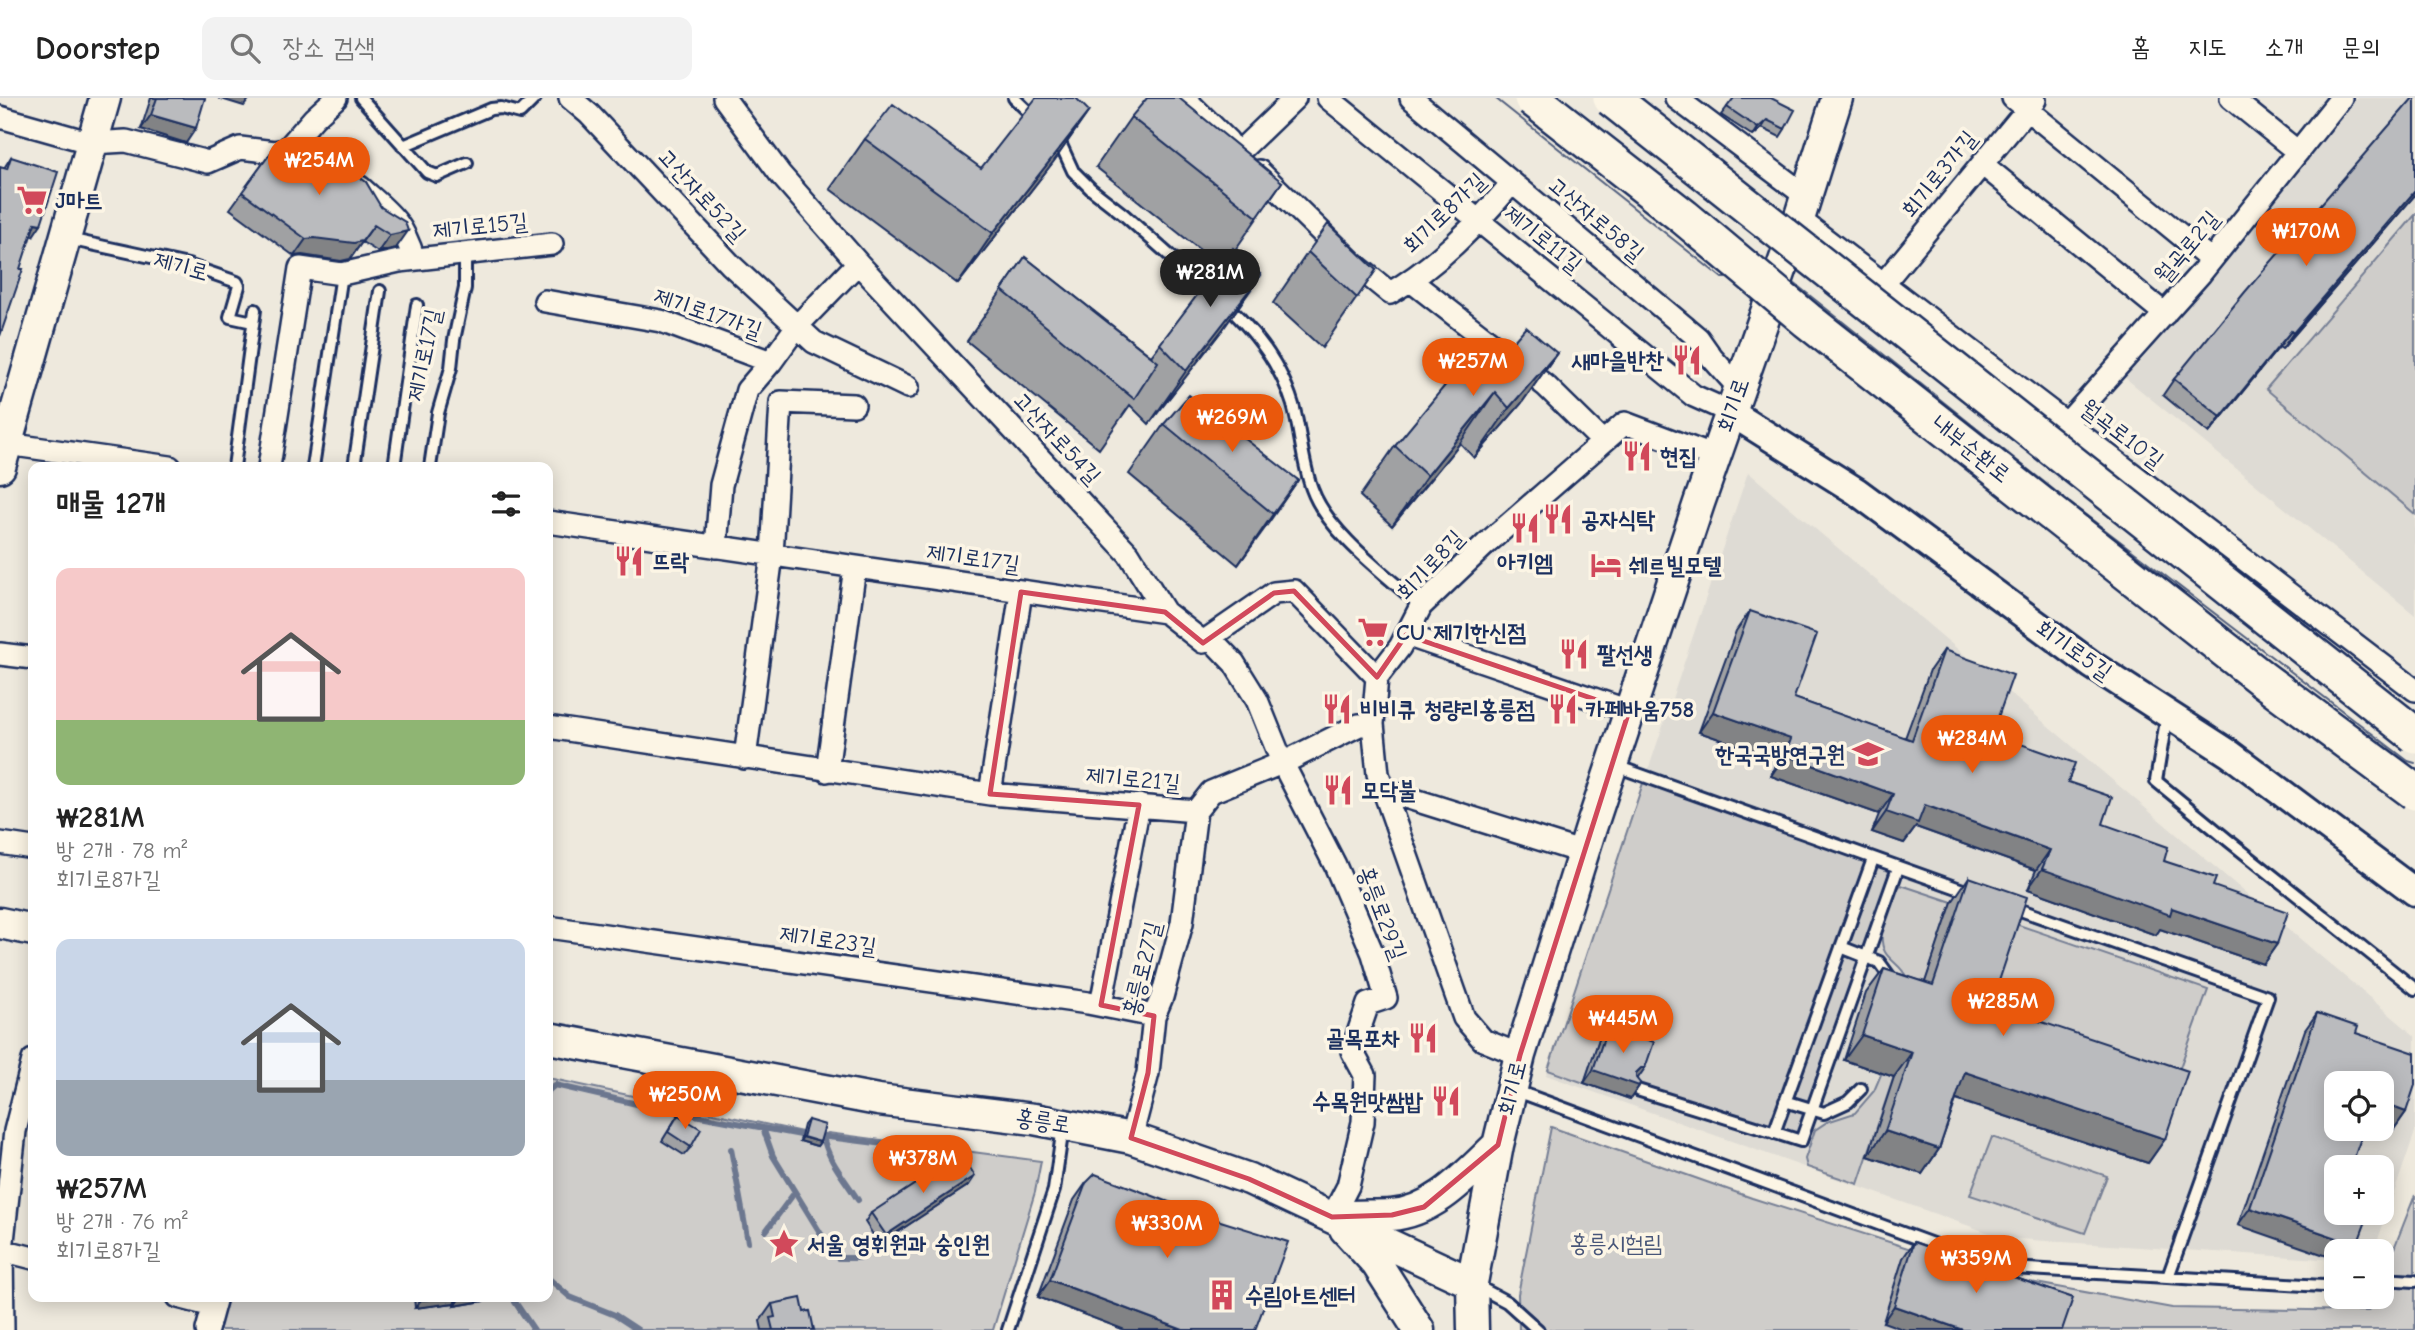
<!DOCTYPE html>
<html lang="ko">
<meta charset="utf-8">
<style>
body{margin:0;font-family:"Comic Neue","Poor Story",sans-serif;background:#f2f2f2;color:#222;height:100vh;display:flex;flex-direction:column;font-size:26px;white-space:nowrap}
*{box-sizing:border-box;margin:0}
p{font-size:23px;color:#767676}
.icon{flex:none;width:38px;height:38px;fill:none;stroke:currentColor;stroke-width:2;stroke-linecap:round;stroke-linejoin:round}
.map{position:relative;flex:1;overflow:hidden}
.sheet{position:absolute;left:28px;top:364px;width:525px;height:840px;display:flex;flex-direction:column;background:#fff;border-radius:14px;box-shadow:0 4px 18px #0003}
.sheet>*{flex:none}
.buttons{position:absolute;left:2324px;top:973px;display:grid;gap:14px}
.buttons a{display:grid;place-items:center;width:70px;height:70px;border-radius:14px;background:#fff;box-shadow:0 4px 18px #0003;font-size:35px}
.price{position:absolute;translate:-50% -60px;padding:0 16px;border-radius:24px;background:#ea580c;color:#fff;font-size:23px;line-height:46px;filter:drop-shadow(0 2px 4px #0008)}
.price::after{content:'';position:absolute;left:50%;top:42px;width:21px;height:16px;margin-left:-10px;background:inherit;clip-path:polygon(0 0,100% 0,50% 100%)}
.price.selected{background:#222;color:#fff}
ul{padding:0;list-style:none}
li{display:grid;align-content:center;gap:14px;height:371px;padding:0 28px}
li span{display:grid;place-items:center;height:217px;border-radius:14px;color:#555}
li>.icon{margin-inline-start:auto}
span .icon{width:126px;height:126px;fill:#fffc;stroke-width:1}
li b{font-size:30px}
h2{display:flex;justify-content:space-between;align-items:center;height:84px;padding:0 28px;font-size:30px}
header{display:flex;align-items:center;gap:42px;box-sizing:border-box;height:98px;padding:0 35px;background:#fff;border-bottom:2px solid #e0e0e0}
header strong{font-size:33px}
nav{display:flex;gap:38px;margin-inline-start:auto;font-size:24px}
.search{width:490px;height:63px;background:#f2f2f2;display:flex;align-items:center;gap:18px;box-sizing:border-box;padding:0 24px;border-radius:14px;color:#767676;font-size:26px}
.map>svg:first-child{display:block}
</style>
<header>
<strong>Doorstep</strong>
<div class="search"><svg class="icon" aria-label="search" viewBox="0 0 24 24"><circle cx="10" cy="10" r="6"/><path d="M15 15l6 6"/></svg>장소 검색</div>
<nav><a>홈</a><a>지도</a><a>소개</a><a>문의</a></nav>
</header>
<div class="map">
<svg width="2415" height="1232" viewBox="0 0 2415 1232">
<rect width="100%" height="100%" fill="#eee9dd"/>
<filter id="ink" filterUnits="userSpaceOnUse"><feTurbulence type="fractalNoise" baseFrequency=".0143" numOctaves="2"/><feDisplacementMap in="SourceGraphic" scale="14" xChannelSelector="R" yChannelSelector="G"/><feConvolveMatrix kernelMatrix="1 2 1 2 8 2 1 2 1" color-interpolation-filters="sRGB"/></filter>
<g filter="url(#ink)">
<path fill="#dedbd4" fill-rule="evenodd" d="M2356,0h59v517l-292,-239 4,-10h10z
M1748,374l667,564v96l-41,119h-38v9l-333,-22 -457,-163zM2336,985h46v46h-46zM2336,1069h46v46h-46z"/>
<path fill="#cfcdca" stroke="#757e94" stroke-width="2" d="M2415,117v299l-149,-125z
M1645,679l253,91 -97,273 -167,-52 -35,-50 -15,44 -36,-13z
M1901,787l51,17 -36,108c-4,-11 -5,-23 -10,-33 -3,-10 -16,-16 -21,-25 -9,-16 3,-56 16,-67z
M2010,824l198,68 -38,105 -197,-65z
M1882,974l12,4 -36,108 -51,-17 -2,-8 10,-29 12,-8 28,-9 19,-22z
M548,980l273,58 7,-3 213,28 -6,31 -42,138h-776l8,-33h323z
M1551,1029l201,71 240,77 180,33 196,3 6,-14h8v-18l33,-84v135h-896l-1,-36z
M1992,1039l115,39 -22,57 -115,-38z"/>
<path fill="#eee9dd" d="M1496,0h136l137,108 -15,34 321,254 340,259v36l-672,-522 -10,22z"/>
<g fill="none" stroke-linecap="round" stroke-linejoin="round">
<path stroke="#515f7e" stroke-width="2" d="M1495,0l227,180h4
M1794,185l270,215
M2070,405l338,258 7,2"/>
<path stroke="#6c778f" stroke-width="6" d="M548,993l7,-6 86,20 160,30
M763,1030l10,28 56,91 9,11h21
M820,1038l137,17
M823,1038c5,25 22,43 35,64
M731,1051l17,93
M766,1133l29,-39
M548,1180l22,19 45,18 23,15
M515,1204l19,28"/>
<g stroke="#1b2f5e" stroke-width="16">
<path id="service" d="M361,0l66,74 10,4 30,-13
M1014,0l21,20
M1056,42l6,7 11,24 18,18 32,25 90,80
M403,48l88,-37 10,-1 19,5 15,-15
M68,141l120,26 49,17 2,4 -9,31 23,5
M1225,206c31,28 56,61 68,101 8,28 9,57 19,84 16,44 74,86 109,117
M234,369l21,-157
M313,369l29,-193
M354,369l26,-176
M394,369l23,-162
M430,369l8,-54 13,-45 3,-28 11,-52v-34
M2167,616l-11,67 73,60 186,148
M1613,667l361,129
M2009,808l259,91 -100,280
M1841,849l38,15 13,18
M1634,991l167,52 97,-273
M1514,992l481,177 328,19 13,-2
M1785,1003l39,12 24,-11 13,-13
M1774,1035l99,-274
M2382,1181l33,2
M1475,1187l32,17 31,28
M1008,1232l46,-140 9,-63"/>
</g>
<g stroke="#1b2f5e" stroke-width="26">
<path id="minor" d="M570,0l19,16 142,151 83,77 94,45
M724,0l56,76 78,89 271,291 36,58 38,30 71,-49 20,-2 83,86
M1184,0l44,43
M1328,0l366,298 36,16
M1411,0l287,240 14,20 27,30
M1676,0l130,98
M2013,0l198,162
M2231,0l67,54
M0,19l92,26 34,-2 82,21 32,-14 35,4 12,-3 27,-31 22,-20
M1239,54l56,-54
M1982,66l183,150
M1259,73l94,92 37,30c47,-27 87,-69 122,-110
M360,89c29,26 42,33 54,72
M1799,121l616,471
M1411,183l135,105 57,56
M1883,186l152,-184
M545,203l116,20 110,41
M2066,326l135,-151 140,-175
M7,346l163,23
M269,369l31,-199 42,6 57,-13 153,-17
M548,424l617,90
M716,449l5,-62 26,-95 24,-28 26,-36 61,-63
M1406,537l223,76
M1210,540l24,25 23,37 25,62 53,103 38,89 13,44 -18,6 -16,47 13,24 -2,47 -15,64 -16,31
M0,556l33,4
M548,629l442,67 206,17
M745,660l27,-203 9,-153 73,3
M827,673l28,-204
M1383,692l201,63
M990,696l31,-202
M1196,713l15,-19 78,-32 70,-35 14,-1
M0,745l33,5
M548,829l540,76 66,13
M1101,907l38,-200
M1520,957l-37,-15 -19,-22 -86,-244 -5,-50 4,-47 23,-30 21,-41 65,-62 139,-121 90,34
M1131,1040l17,-65 6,-57 8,-19 20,-74 14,-112
M2,1152l31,8
M178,1199l35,9
M3,1232l-1,-80 13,-119 18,-71
M207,1232l9,-33"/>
</g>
<g stroke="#1b2f5e" stroke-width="32">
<path id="tertiary" d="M1730,314l126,79 236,174 138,89 185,138"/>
</g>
<g stroke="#1b2f5e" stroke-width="35">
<path id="secondary" d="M0,369l105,-369
M0,825l33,7
M548,940l330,62 156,19 97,19 118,41 223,104
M1337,1119c18,-2 36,-1 54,-2 44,-3 77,-42 107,-70
M1345,1131l32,35 42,66
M1473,1232l-1,-47 26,-138 22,-90 71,-227 108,-325 100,-284 38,-121"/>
</g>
<use href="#service" stroke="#fcf5e5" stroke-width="10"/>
<use href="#minor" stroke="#fcf5e5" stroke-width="21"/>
<use href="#tertiary" stroke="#fcf5e5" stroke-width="26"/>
<use href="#secondary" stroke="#fcf5e5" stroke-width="30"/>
<g stroke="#1b2f5e" stroke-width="40" stroke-linecap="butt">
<path id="trunk-bridge" d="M1532,0l152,119 123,103 454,358 154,114
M1611,0l804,637"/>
</g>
<use href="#trunk-bridge" stroke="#fcf5e5" stroke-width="35"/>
</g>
<path fill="#a0a1a3" stroke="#1b2f5e" stroke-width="2" d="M151,0h54l-19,45 -45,-14z
M1734,0l51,31 -5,8 -18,-9 -9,8 -32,-21z
M1089,13l-35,50 -96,123 -128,-95 35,-50 116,29z
M1131,19l151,65 -47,68 26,25 -38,54 -74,95 -19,-19 -31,44 -132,-108 58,-84 126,99 69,-90 -124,-99z
M275,49l91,35 30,66 -18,4 -16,-10 -12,17 -9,2 -39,-6 -8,1 -64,-47z
M11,59l22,79 -2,-1 -27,-67z
M2415,97l-133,154 -3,-2 -70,86 -46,-38 11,-16z
M1308,154l68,18 -54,78 -49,-45z
M1557,255l-36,51 -47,54 -14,-15 -68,83 -32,-30 35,-50 93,-75z
M1164,326l134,56 -60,85 -109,-91z
M1750,513l44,87 111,40 25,-68 14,-20 48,84 76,48 35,42 61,37 49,25 64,58 -14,20 -103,-35 -4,6 -128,-46 8,-19 -120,-43 -12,16 -32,-11 7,-18 -108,-38 6,-17 -78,-27 37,-101z
M1969,779l22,128 174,134 -17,24 -192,-63 -17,49 -17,25 -54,-18 26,-79 -50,-17 22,-67 18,-24 41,13 27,-80z
M2317,915l39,20 50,79 -12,17 -12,-4v-42l-144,142 67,-195z
M1608,928l29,54 2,6 -9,13 -46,-16 15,-44z
M678,1017l13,32 -7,8 -22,-14z
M808,1022l12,22 -3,4 -17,-5 4,-16z
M1086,1085l169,147h-130l-87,-33 36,-97z
M969,1087l-90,59 -14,-22 6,-9z
M1914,1144l159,56 -190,24 20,-64z
M414,1199h73l-4,4 -29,5v-3l-39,5z
M772,1206l32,8 10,18h-52l-2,-9z"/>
<path fill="#828385" stroke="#1b2f5e" stroke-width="2" d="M218,0h32l-6,8z
M1089,13l-35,50 -96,123 35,-51z
M151,17l45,13 -10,15 -45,-14z
M1767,22l-5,8 -9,8 5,-8z
M2415,93v4l-133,154 11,-16z
M35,125l6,1 -8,12 -6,-2z
M374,127l-24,34 -9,2 -39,-6 -8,1 12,-17z
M408,133l-12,17 -18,4 12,-17z
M1261,177l-38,54 -74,95 37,-53z
M2291,233l-12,16 -70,86 12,-16z
M1557,255l-36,51 -47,54 35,-50z
M1495,294l-35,51 -68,83 35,-50z
M1298,382l-35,51 -25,34 35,-51z
M1713,614l78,27 -14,20 -78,-27z
M1785,657l108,39 -14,20 -108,-38z
M1925,707l125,45 -14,20 -120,-43 -12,16 -32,-11 14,-20z
M2042,771l130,39 105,36 -14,20 -103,-35 -4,6 -128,-46z
M1862,937l50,17 -18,25 -50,-17z
M1641,970h4l-9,13 3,5 -9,13 -46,-16 9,-13 43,3z
M1965,974l200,67 -17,24 -200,-66z
M2382,1005l24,9 -12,17 -12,-4z
M1885,1033l54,18 -17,25 -54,-18z
M803,1039l17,5 -3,4 -17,-5z
M975,1078l-6,9 -90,59 7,-9z
M2250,1110l107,37 -4,6h-17v8l-98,-34z
M1050,1182l133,50h-58l-87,-33z
M448,1199h10l-4,6 -39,5 6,-8z
M469,1199h18l-4,4 -29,5 6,-8z
M1894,1208l69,24h-58l-22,-8z"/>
<path fill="#babbbe" stroke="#1b2f5e" stroke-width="2" d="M157,0h48l-9,30 -45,-13z
M1036,0h40l13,13 -96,122 -128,-94 28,-35 88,64z
M1147,0h32l103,84 -25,35 -126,-100z
M1734,0h37l24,12 -10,19 -18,-9 -9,8 -31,-21z
M2413,0h2v93l-122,142 -2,-2 -70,86 -47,-38 71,-87z
M313,43l53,41 15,25 24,15 3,9 -18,4 -16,-10 -12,16 -8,2 -40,-5 -8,1 -64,-47 33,-45 14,1 13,9z
M11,59l47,15 -17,52 -6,-1 -15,46h3l-23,67v-169l7,2z
M1328,126l48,46 -19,28 -49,-46z
M1233,150l28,27 -75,96 -26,-27z
M1025,159l133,105 -24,37 -132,-109z
M1526,229l31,26 -48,55 -14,-16 -68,84 -32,-30 76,-92 17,17z
M1189,297l109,85 -25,34 -109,-90z
M1750,513l67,23 -23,64 118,42 32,-90 69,25 -21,59 83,29 -7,19 44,15 -9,27 65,23 -4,14 52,17 -3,8 75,26 -11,32 -105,-36 -2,7 -128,-46 8,-19 -125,-45 -7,18 -32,-11 7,-18 -108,-39 6,-16 -78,-27z
M1969,779l58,20 -36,108 197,66 -23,68 -200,-67 -26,77 -54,-18 27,-79 -50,-17 22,-66 49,16z
M2317,915l41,14 -2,6 59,20v32l-9,27 -24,-9v-20h-46v46h28l-13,38h-15v46h33l-12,32 -107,-37z
M1608,928l46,16 -9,26h-4l-5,5v5l4,5 -1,3 -46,-16z
M678,1017l23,14 -10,18 -23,-15z
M808,1022l17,5 -5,17 -17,-5z
M961,1056l14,22 -89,59 -15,-22z
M1095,1076l119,45 74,23 -33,88h-72l-133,-50 36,-97z
M1914,1144l159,56 -11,32h-99l-69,-24z
M420,1199h28l-27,3z
M801,1200l3,14 6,-1 4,19h-41l-3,-12 5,-1 -3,-13z"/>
</g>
<path fill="none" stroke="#d1495b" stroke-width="5" stroke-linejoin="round" d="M1294,493l83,86 29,-42 223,76 -109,344 -22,90 -74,62 -32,8 -60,2 -83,-38 -118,-41 17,-65 6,-57 -53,-11 38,-200 -149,-11 31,-202 144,20 38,31 71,-50z"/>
<defs>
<g id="supermarket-bare" transform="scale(2.415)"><path d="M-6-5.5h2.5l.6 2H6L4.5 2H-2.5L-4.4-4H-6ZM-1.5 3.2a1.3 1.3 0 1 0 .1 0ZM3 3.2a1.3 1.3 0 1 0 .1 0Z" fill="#d1495b" stroke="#fcf5e5" stroke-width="2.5" paint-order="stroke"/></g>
<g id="restaurant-bare" transform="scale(2.415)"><path d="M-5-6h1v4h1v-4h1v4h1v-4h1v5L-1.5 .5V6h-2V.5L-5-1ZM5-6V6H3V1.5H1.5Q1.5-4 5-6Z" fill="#d1495b" stroke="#fcf5e5" stroke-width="2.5" paint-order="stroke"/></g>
<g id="hotel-bare" transform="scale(2.415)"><path d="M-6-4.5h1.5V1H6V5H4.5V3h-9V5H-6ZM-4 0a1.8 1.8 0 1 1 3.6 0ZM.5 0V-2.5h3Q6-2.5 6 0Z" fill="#d1495b" stroke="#fcf5e5" stroke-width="2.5" paint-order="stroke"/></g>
<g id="university-bare" transform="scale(2.415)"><path d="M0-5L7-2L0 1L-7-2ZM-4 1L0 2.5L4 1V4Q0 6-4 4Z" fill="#d1495b" stroke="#fcf5e5" stroke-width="2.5" paint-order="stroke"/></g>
<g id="sight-bare" transform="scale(2.415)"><path d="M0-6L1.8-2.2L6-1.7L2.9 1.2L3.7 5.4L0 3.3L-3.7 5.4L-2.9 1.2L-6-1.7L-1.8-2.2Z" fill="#d1495b" stroke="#fcf5e5" stroke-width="2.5" paint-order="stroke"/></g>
<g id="building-bare" transform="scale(2.415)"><path d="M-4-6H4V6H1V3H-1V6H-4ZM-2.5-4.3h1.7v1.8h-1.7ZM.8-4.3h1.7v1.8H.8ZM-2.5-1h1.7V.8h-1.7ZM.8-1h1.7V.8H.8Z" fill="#d1495b" stroke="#fcf5e5" stroke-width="2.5" paint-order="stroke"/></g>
</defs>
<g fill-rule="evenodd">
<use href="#supermarket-bare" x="32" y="102"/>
<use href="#restaurant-bare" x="1687" y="262"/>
<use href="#restaurant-bare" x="1637" y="358"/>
<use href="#restaurant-bare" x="1558" y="421"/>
<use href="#restaurant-bare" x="1525" y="430"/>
<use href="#restaurant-bare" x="629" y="463"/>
<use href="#hotel-bare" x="1606" y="467"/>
<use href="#supermarket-bare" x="1373" y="534"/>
<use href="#restaurant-bare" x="1574" y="556"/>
<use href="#restaurant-bare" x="1337" y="611"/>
<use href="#restaurant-bare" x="1563" y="611"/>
<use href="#university-bare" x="1868" y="656"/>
<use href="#restaurant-bare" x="1338" y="692"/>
<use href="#restaurant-bare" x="1423" y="940"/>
<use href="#restaurant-bare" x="1446" y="1003"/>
<use href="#sight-bare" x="784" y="1146"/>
<use href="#building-bare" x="1222" y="1197"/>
</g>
<g text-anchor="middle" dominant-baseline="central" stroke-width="7" stroke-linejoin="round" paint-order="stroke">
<g font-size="23" fill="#1b2f5e" stroke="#fcf5e5">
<text transform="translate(1939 76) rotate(-51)">회기로3가길</text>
<text transform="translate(702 97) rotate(47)">고산자로52길</text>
<text transform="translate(1444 115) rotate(-44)">회기로8가길</text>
<text transform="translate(1596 121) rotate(40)">고산자로58길</text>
<text transform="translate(480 128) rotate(-6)">제기로15길</text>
<text transform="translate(1543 141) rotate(39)">제기로11길</text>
<text transform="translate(2187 149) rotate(-50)">월곡로2길</text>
<text transform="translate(181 168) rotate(15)">제기로</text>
<text transform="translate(708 215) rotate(19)">제기로17가길</text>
<text transform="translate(424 257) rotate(-78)">제기로17길</text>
<text transform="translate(1733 307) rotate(-71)">회기로</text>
<text transform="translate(2122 336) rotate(37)">월곡로10길</text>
<text transform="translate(1057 340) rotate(47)">고산자로54길</text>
<text transform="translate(1971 351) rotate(38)">내부순환로</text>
<text transform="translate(973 460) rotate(8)">제기로17길</text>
<text transform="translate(1430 467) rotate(-47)">회기로8길</text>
<text transform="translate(2074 552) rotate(35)">회기로5길</text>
<text transform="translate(1133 681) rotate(5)">제기로21길</text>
<text transform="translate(1382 815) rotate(69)">홍릉로29길</text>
<text transform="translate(828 842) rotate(8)">제기로23길</text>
<text transform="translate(1142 871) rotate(-76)">홍릉로27길</text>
<text transform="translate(1512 990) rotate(-76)">회기로</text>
<text transform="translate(1043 1023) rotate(9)">홍릉로</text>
</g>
<g font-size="23" font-weight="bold" fill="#1b2f5e" stroke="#fcf5e5" text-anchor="start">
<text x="55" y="102">J마트</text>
<text x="1664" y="262" text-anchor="end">새마을반찬</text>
<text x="1660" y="358">현집</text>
<text x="1581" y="421">공자식탁</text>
<text x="652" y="463">뜨락</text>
<text x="1525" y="464" text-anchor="middle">아키엠</text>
<text x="1629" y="467">쉐르빌모텔</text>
<text x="1396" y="534">CU 제기한신점</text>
<text x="1597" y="556">팔선생</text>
<text x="1360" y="611">비비큐 청량리홍릉점</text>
<text x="1586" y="611">카페바움758</text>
<text x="1845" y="656" text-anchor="end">한국국방연구원</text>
<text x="1361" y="692">모닥불</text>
<text x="1400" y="940" text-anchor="end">골목포차</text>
<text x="1423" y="1003" text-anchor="end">수목원맛쌈밥</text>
<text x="807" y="1146">서울 영휘원과 숭인원</text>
<text x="1245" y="1197">수림아트센터</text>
</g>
<g font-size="23" fill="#485679" stroke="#fcf5e5">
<text x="1616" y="1145">홍릉시험림</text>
</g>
</g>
</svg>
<div class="buttons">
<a><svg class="icon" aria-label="locate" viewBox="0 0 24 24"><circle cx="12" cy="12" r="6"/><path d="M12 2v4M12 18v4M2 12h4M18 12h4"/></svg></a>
<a>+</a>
<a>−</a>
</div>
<b class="price" style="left:319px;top:99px">₩254M</b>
<b class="price" style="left:2306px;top:170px">₩170M</b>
<b class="price selected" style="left:1210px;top:211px">₩281M</b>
<b class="price" style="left:1473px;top:300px">₩257M</b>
<b class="price" style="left:1232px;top:356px">₩269M</b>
<b class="price" style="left:1972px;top:677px">₩284M</b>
<b class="price" style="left:2003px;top:940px">₩285M</b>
<b class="price" style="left:1623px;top:957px">₩445M</b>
<b class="price" style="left:685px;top:1033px">₩250M</b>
<b class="price" style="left:923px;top:1097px">₩378M</b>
<b class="price" style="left:1167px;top:1162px">₩330M</b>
<b class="price" style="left:1976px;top:1197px">₩359M</b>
<section class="sheet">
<h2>매물 12개<svg class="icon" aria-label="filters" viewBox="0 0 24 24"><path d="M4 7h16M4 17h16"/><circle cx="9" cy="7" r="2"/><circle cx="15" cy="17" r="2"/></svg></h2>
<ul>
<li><span style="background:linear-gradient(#f6c9c9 70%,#8fb573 0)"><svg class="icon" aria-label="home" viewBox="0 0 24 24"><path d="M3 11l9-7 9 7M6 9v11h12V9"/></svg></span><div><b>₩281M</b><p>방 2개 · 78 m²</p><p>회기로8가길</p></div></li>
<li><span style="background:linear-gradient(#c9d6e8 65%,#9aa5b1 0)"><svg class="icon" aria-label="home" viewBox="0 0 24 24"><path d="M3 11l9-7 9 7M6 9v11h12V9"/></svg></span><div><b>₩257M</b><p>방 2개 · 76 m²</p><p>회기로8가길</p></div></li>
</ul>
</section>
</div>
